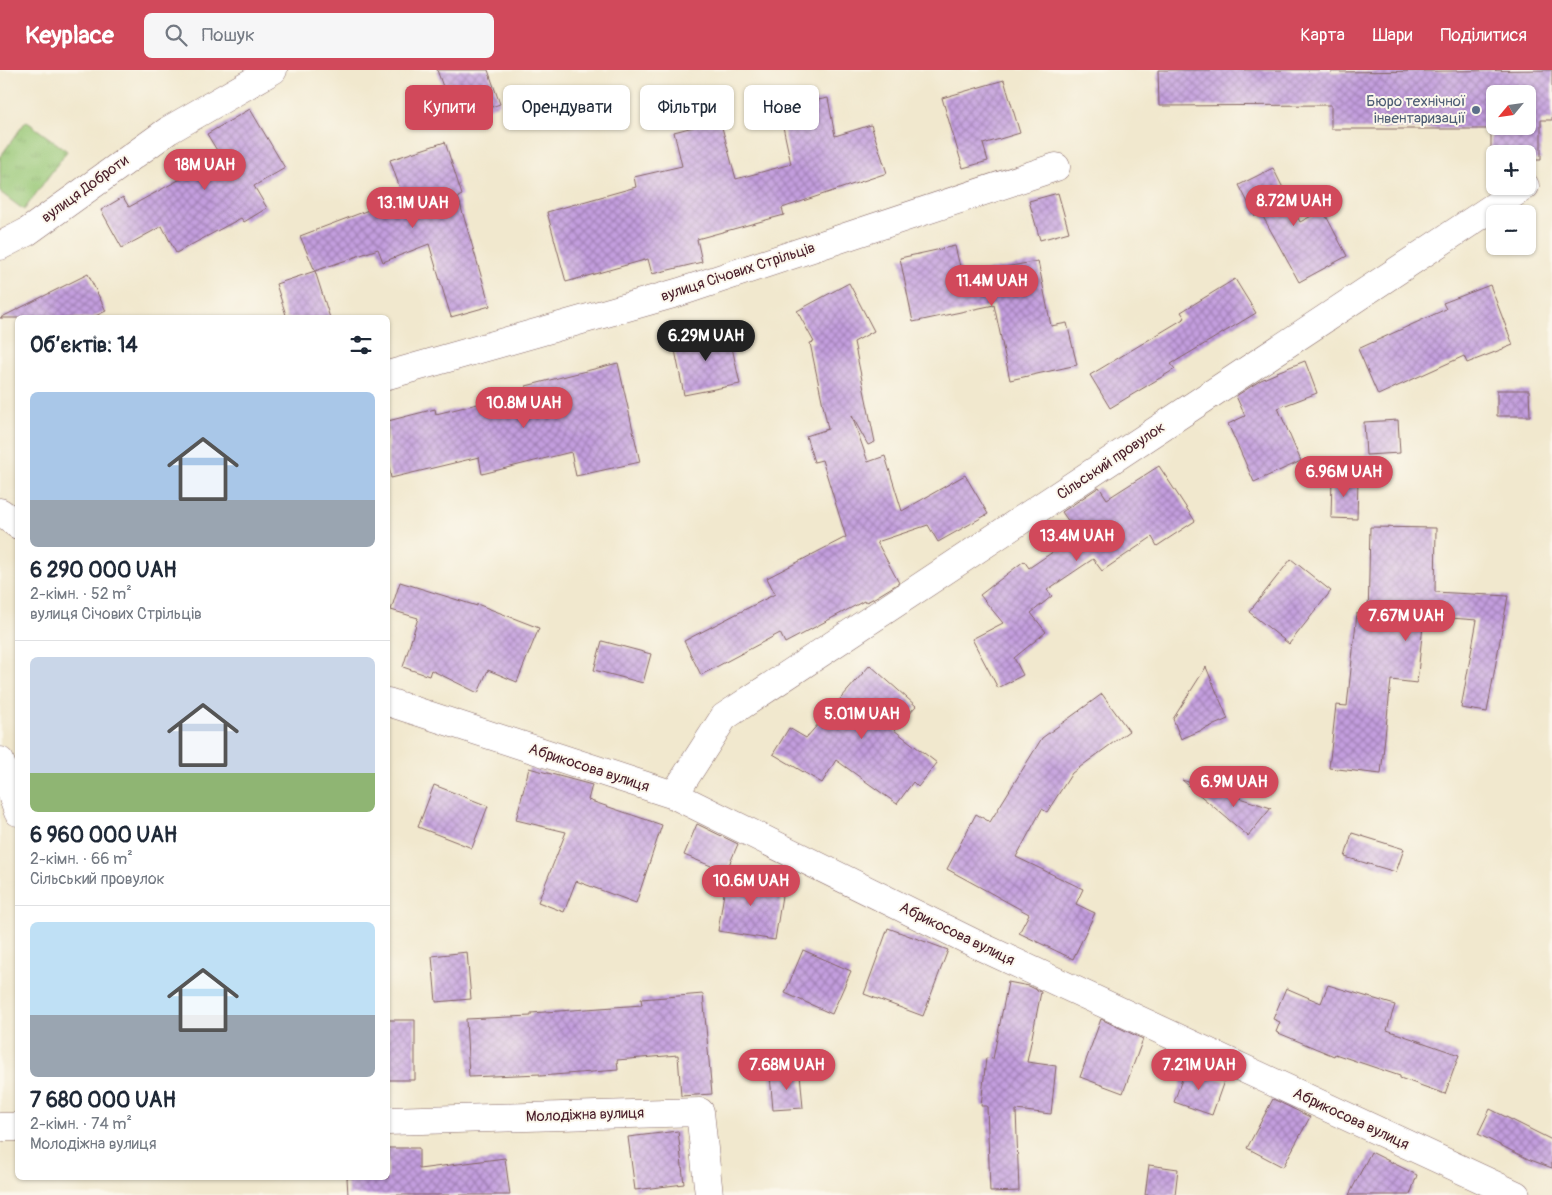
<!DOCTYPE html>
<html lang="uk">
<meta charset="utf-8">
<style>
body{margin:0;font-family:Pangolin,sans-serif;background:#f6f6f7;color:#1f2937;height:100vh;display:flex;flex-direction:column;font-size:19px;white-space:nowrap}
*{box-sizing:border-box;margin:0}
p{font-size:16px;color:#747a83}
.icon{flex:none;width:28px;height:28px;fill:none;stroke:currentColor;stroke-width:2;stroke-linecap:round;stroke-linejoin:round}
.map{position:relative;flex:1;overflow:hidden}
.drawer{position:absolute;left:15px;top:245px;width:375px;height:865px;display:flex;flex-direction:column;background:#fff;border-radius:8px;box-shadow:0 1px 4px #0004}
.drawer>*{flex:none}
.top-card{position:absolute;left:405px;top:15px;width:475px;height:45px;display:flex;gap:10px}
.needle{width:32px;rotate:241deg}
.fabs{position:absolute;left:1486px;top:15px;display:grid;gap:10px}
.fabs a{display:grid;place-items:center;width:50px;height:50px;border-radius:8px;background:#fff;box-shadow:0 1px 4px #0004;font-size:25px}
.price{position:absolute;translate:-50% -42px;padding:0 11px;border-radius:18px;background:#d1495b;color:#fff;font-size:16px;line-height:32px;filter:drop-shadow(0 1px 2px #0008)}
.price::after{content:'';position:absolute;left:50%;top:30px;width:15px;height:11px;margin-left:-8px;background:inherit;clip-path:polygon(0 0,100% 0,50% 100%)}
.price.active{background:#222;color:#fff}
ul{padding:0;list-style:none}
li{display:grid;align-content:center;gap:10px;height:265px;padding:0 15px}
li+li{border-top:1px solid #e0e1e3}
li span{display:grid;place-items:center;height:155px;border-radius:8px;color:#555}
li>.icon{margin-inline-start:auto}
span .icon{width:90px;height:90px;fill:#fffc;stroke-width:1}
li b{font-size:21px}
h2{display:flex;justify-content:space-between;align-items:center;height:60px;padding:0 15px;font-size:21px}
.chip{padding:0 18px;border-radius:8px;background:#fff;box-shadow:0 1px 4px #0004;font-size:18px;line-height:45px}
.chip.active{background:#d1495b;color:#fff}
header{display:flex;align-items:center;gap:30px;box-sizing:border-box;height:70px;padding:0 25px;background:#d1495b;color:#fff}
header strong{font-size:24px}
nav{display:flex;gap:28px;margin-inline-start:auto;font-size:18px}
.search{width:350px;height:45px;background:#f6f6f7;display:flex;align-items:center;gap:12px;box-sizing:border-box;padding:0 18px;border-radius:8px;color:#747a83;font-size:19px}
.map>svg:first-child{display:block}
</style>
<header>
<strong>Keyplace</strong>
<div class="search"><svg class="icon" aria-label="search" viewBox="0 0 24 24"><circle cx="10" cy="10" r="6"/><path d="M15 15l6 6"/></svg>Пошук</div>
<nav><a>Карта</a><a>Шари</a><a>Поділитися</a></nav>
</header>
<div class="map">
<svg width="1552" height="1125" viewBox="0 0 1552 1125">
<defs>
<pattern id="park-tufts" width="24" height="20" patternUnits="userSpaceOnUse" patternTransform="scale(1.25)"><rect width="24" height="20" fill="#99c877"/><path d="M3 7l-1-3M5 7V3M7 7l1-3M15 17l-1-3M17 17v-4M19 17l1-3" fill="none" stroke="#85ab67"/></pattern>
<pattern id="building-cross-hatch" width="8" height="8" patternUnits="userSpaceOnUse" patternTransform="scale(1.25)"><rect width="8" height="8" fill="#c39ede"/><path d="M0 0l8 8M0 8l8-8" fill="none" stroke="#a080b4"/></pattern>
</defs>
<rect width="100%" height="100%" fill="#fbf7ec"/>
<filter id="ink" filterUnits="userSpaceOnUse"><feTurbulence type="fractalNoise" baseFrequency=".02" numOctaves="2"/><feDisplacementMap in="SourceGraphic" scale="10" xChannelSelector="R" yChannelSelector="G"/><feConvolveMatrix kernelMatrix="1 2 1 2 8 2 1 2 1" color-interpolation-filters="sRGB"/></filter>
<filter id="wash" filterUnits="userSpaceOnUse"><feTurbulence type="fractalNoise" baseFrequency=".0096" numOctaves="4" result="noise"/><feDisplacementMap in="SourceGraphic" scale="20" xChannelSelector="R" yChannelSelector="G"/><feGaussianBlur stdDeviation="1.12" result="paint"/><feColorMatrix in="noise" values="0 0 0 0 0 0 0 0 0 0 0 0 0 0 0 0 0 1.4 0 .05"/><feComposite in="paint" operator="in"/></filter>
<g filter="url(#wash)">
<rect width="100%" height="100%" fill="#f1e8ce"/>
<path fill="url(#park-tufts)" stroke="#727451" d="M26,51l41,30 -43,59 -24,-18v-35z"/>
<g id="blocks">
<path fill="url(#building-cross-hatch)" fill-rule="evenodd" d="M437,0h51l12,34 -45,16z
M1158,0h173v2l221,-2v50h-11v40h-13v-6h-33v6h-4v-31h-160v-24l-172,1zM1495,24h33v32h-33z
M1004,10l16,53 -37,11 5,17 -25,7 -21,-70z
M828,28l7,38 36,-11 16,48 -105,35 2,7 -87,24 5,23 -50,12 -4,-15 -82,23 -19,-70 89,-25 -2,-10 48,-11 -8,-34 46,-12 16,59 55,-15 -12,-56z
M250,39l35,59 -31,18 13,22 -23,14 -3,-4 -65,35 -14,-27 -40,22 -21,-38 22,-13 6,10 92,-50 -14,-23z
M445,72l17,53 -4,2 32,109 -39,11 -22,-73 -46,18 -5,-13 -63,22 -15,-35 103,-39 -13,-37z
M1273,98l27,54 23,-12 24,46 -48,26 -38,-69 -6,3 -16,-31z
M1058,123l11,39 -29,8 -11,-39z
M955,176l7,29 76,-14 13,65 16,-3 10,42 -67,15 -16,-75 -81,17 -13,-64z
M315,201l15,47h-43l-11,-34z
M88,204l18,37 -15,7h-91z
M1235,209l21,34 -85,51 4,5 -65,39 -20,-33 95,-57 -4,-6z
M849,213l25,48 -20,11 21,100 -7,3 -16,-29 16,46 17,-6 17,55 63,-36 23,39 -50,28 -10,-17 -51,17 22,41 -23,14 -11,6 -1,-2 -79,42 -5,-10 -79,42 -17,-34 91,-47 -8,-16 79,-41 -24,-77 -8,2 -8,-26 22,-7 -18,-86 4,-1 -17,-31z
M1490,215l23,60 -46,18 -3,-7 -86,39 -20,-46 88,-40 -3,-6z
M728,259l12,55 -56,11 -11,-55z
M1305,291l12,32 -39,15 23,53 -47,21 -26,-58 17,-8 -9,-20 25,-16 16,-7v-1z
M618,293l22,99 -64,14 -5,-24 -89,22 -3,-17 -88,21 -3,-15v-42l47,-12 1,5 91,-22 -1,-6z
M1497,320h32l1,26h-33z
M1398,350l2,33 -34,2 -2,-33z
M1159,396l36,55 -38,25 -5,-9 -50,34 -9,-12 -46,31 5,6 -21,17 15,19 -32,26 9,17 -25,13 -26,-49 31,-16 -23,-28 44,-34 5,7 49,-33 -16,-23 37,-25 8,12z
M1332,408l26,1 -1,40 -26,-1z
M1370,457l66,1 -1,64 73,4 -21,116 -26,-4 16,-88 -53,-4 -7,67 -26,-3 -10,94 -52,-6 7,-63 11,1 10,-93 11,8z
M1291,489l40,32 -42,53 -40,-32z
M400,512l77,24v-2l62,24 -22,54 -29,-12 -10,23 -47,-23 -2,6 -26,-9 15,-49 -27,-8z
M602,571l49,13 -8,29 -49,-13z
M870,595l46,41 -22,24 43,33 -19,24 -5,-5 -16,22 -61,-44 -14,23 -49,-29 16,-26 17,10z
M1206,597l22,52 -47,20 -8,-20z
M1102,624l27,37 -57,42 -25,39 -5,-3 -26,48 67,32 -7,15 19,9 -22,46 -54,-26 10,-19 -82,-45 29,-55 14,8 52,-84z
M529,698l63,17 -4,15 74,25 -26,78 -60,-22 -12,31 -26,-10 28,-70 -50,-12z
M1182,710l89,28 -23,28z
M434,715l54,21 -16,42 -54,-21z
M697,754l41,20 -12,28 -42,-17z
M1352,763l52,16 -8,23 -51,-15z
M727,804l57,9 -9,57 -57,-9z
M888,858l60,22 -25,66 -59,-22z
M803,880l48,21 -19,43 -47,-21z
M467,882l4,47 -35,3 -4,-46z
M1008,912l21,4 12,6 -14,70 29,4 -5,48 -35,-4 3,81 -29,1 -3,-86h-6l5,-48 7,1z
M1328,915l67,20 -8,25 72,25 -14,39 -45,-16v-2l-65,-22 -1,2 -58,-24 4,-10 -7,-3 13,-31 35,15z
M703,924l9,100 -31,2 -3,-41 -61,5 1,10 -78,6v-2l-71,3 -3,-58 65,-3v-3l111,-8 -1,-6z
M1101,949l42,20 -20,54 -43,-16z
M388,950h27v60h-27z
M1186,998l38,13 -12,34 -38,-13z
M800,1003l3,35 -30,2 -3,-35z
M1273,1029l37,18 -27,50 -36,-19z
M1490,1039l62,31v28l-24,-9 -50,-25z
M678,1061l6,53 -49,6 -7,-53z
M388,1078h31v21l86,-11 5,37h-162l-1,-17h41z
M1371,1082l46,23 -7,20h-61z
M1149,1095l29,4 -3,26h-30z"/>
</g>
</g>
<g filter="url(#ink)">
<use href="#blocks" fill-opacity="0" stroke="#846564" stroke-width="1"/>
<g fill="none" stroke-linecap="round" stroke-linejoin="round">
<g stroke="#846564" stroke-width="29">
<path id="street" d="M0,176l27,-14 142,-102 104,-60
M388,305l292,-83 376,-125
M0,442l18,13
M388,632l286,93 308,152 534,248
M0,691l18,51
M674,725l50,-78 801,-531
M388,1051l312,-9 9,83
M0,1057h18"/>
</g>
<use href="#street" stroke="#fff" stroke-width="28"/>
</g>
</g>
<circle fill="#5c6f8a" stroke="#fbf7ec" stroke-width="2" cx="1476" cy="40" r="5"/>
<g text-anchor="middle" dominant-baseline="central" stroke-width="4" stroke-linejoin="round" paint-order="stroke">
<g font-size="15" fill="#4e5e75" stroke="#fbf7ec" text-anchor="end">
<text x="1466" y="31">Бюро технічної<tspan x="1466" dy="17">інвентаризації</tspan></text>
</g>
<g font-size="15" fill="#4a1f2b" stroke="#fbf7ec">
<text transform="translate(85 119) rotate(-36)">вулиця Доброти</text>
<text transform="translate(738 202) rotate(-18)">вулиця Січових Стрільців</text>
<text transform="translate(1111 391) rotate(-34)">Сільський провулок</text>
<text transform="translate(589 698) rotate(18)">Абрикосова вулиця</text>
<text transform="translate(957 864) rotate(26)">Абрикосова вулиця</text>
<text transform="translate(585 1045) rotate(-2)">Молодіжна вулиця</text>
<text transform="translate(1351 1049) rotate(25)">Абрикосова вулиця</text>
</g>
</g>
</svg>
<div class="fabs">
<a><svg class="needle" viewBox="-14 -14 28 28"><path d="M0-13l5 13h-10z" fill="#e53935"/><path d="M0 13l5-13h-10z" fill="#747a83"/></svg></a>
<a>+</a>
<a>−</a>
</div>
<b class="price" style="left:205px;top:121px">18M UAH</b>
<b class="price" style="left:1294px;top:157px">8.72M UAH</b>
<b class="price" style="left:413px;top:159px">13.1M UAH</b>
<b class="price" style="left:992px;top:237px">11.4M UAH</b>
<b class="price active" style="left:706px;top:292px">6.29M UAH</b>
<b class="price" style="left:524px;top:359px">10.8M UAH</b>
<b class="price" style="left:1344px;top:428px">6.96M UAH</b>
<b class="price" style="left:1077px;top:492px">13.4M UAH</b>
<b class="price" style="left:1406px;top:572px">7.67M UAH</b>
<b class="price" style="left:862px;top:670px">5.01M UAH</b>
<b class="price" style="left:1234px;top:738px">6.9M UAH</b>
<b class="price" style="left:751px;top:837px">10.6M UAH</b>
<b class="price" style="left:787px;top:1021px">7.68M UAH</b>
<b class="price" style="left:1199px;top:1021px">7.21M UAH</b>
<div class="top-card">
<a class="chip active">Купити</a>
<a class="chip">Орендувати</a>
<a class="chip">Фільтри</a>
<a class="chip">Нове</a>
</div>
<section class="drawer">
<h2>Об’єктів: 14<svg class="icon" aria-label="filters" viewBox="0 0 24 24"><path d="M4 7h16M4 17h16"/><circle cx="9" cy="7" r="2"/><circle cx="15" cy="17" r="2"/></svg></h2>
<ul>
<li><span style="background:linear-gradient(#a9c7e8 70%,#9aa5b1 0)"><svg class="icon" aria-label="home" viewBox="0 0 24 24"><path d="M3 11l9-7 9 7M6 9v11h12V9"/></svg></span><div><b>6 290 000 UAH</b><p>2-кімн. · 52 m²</p><p>вулиця Січових Стрільців</p></div></li>
<li><span style="background:linear-gradient(#c9d6e8 75%,#8fb573 0)"><svg class="icon" aria-label="home" viewBox="0 0 24 24"><path d="M3 11l9-7 9 7M6 9v11h12V9"/></svg></span><div><b>6 960 000 UAH</b><p>2-кімн. · 66 m²</p><p>Сільський провулок</p></div></li>
<li><span style="background:linear-gradient(#bfe0f5 60%,#9aa5b1 0)"><svg class="icon" aria-label="home" viewBox="0 0 24 24"><path d="M3 11l9-7 9 7M6 9v11h12V9"/></svg></span><div><b>7 680 000 UAH</b><p>2-кімн. · 74 m²</p><p>Молодіжна вулиця</p></div></li>
</ul>
</section>
</div>
